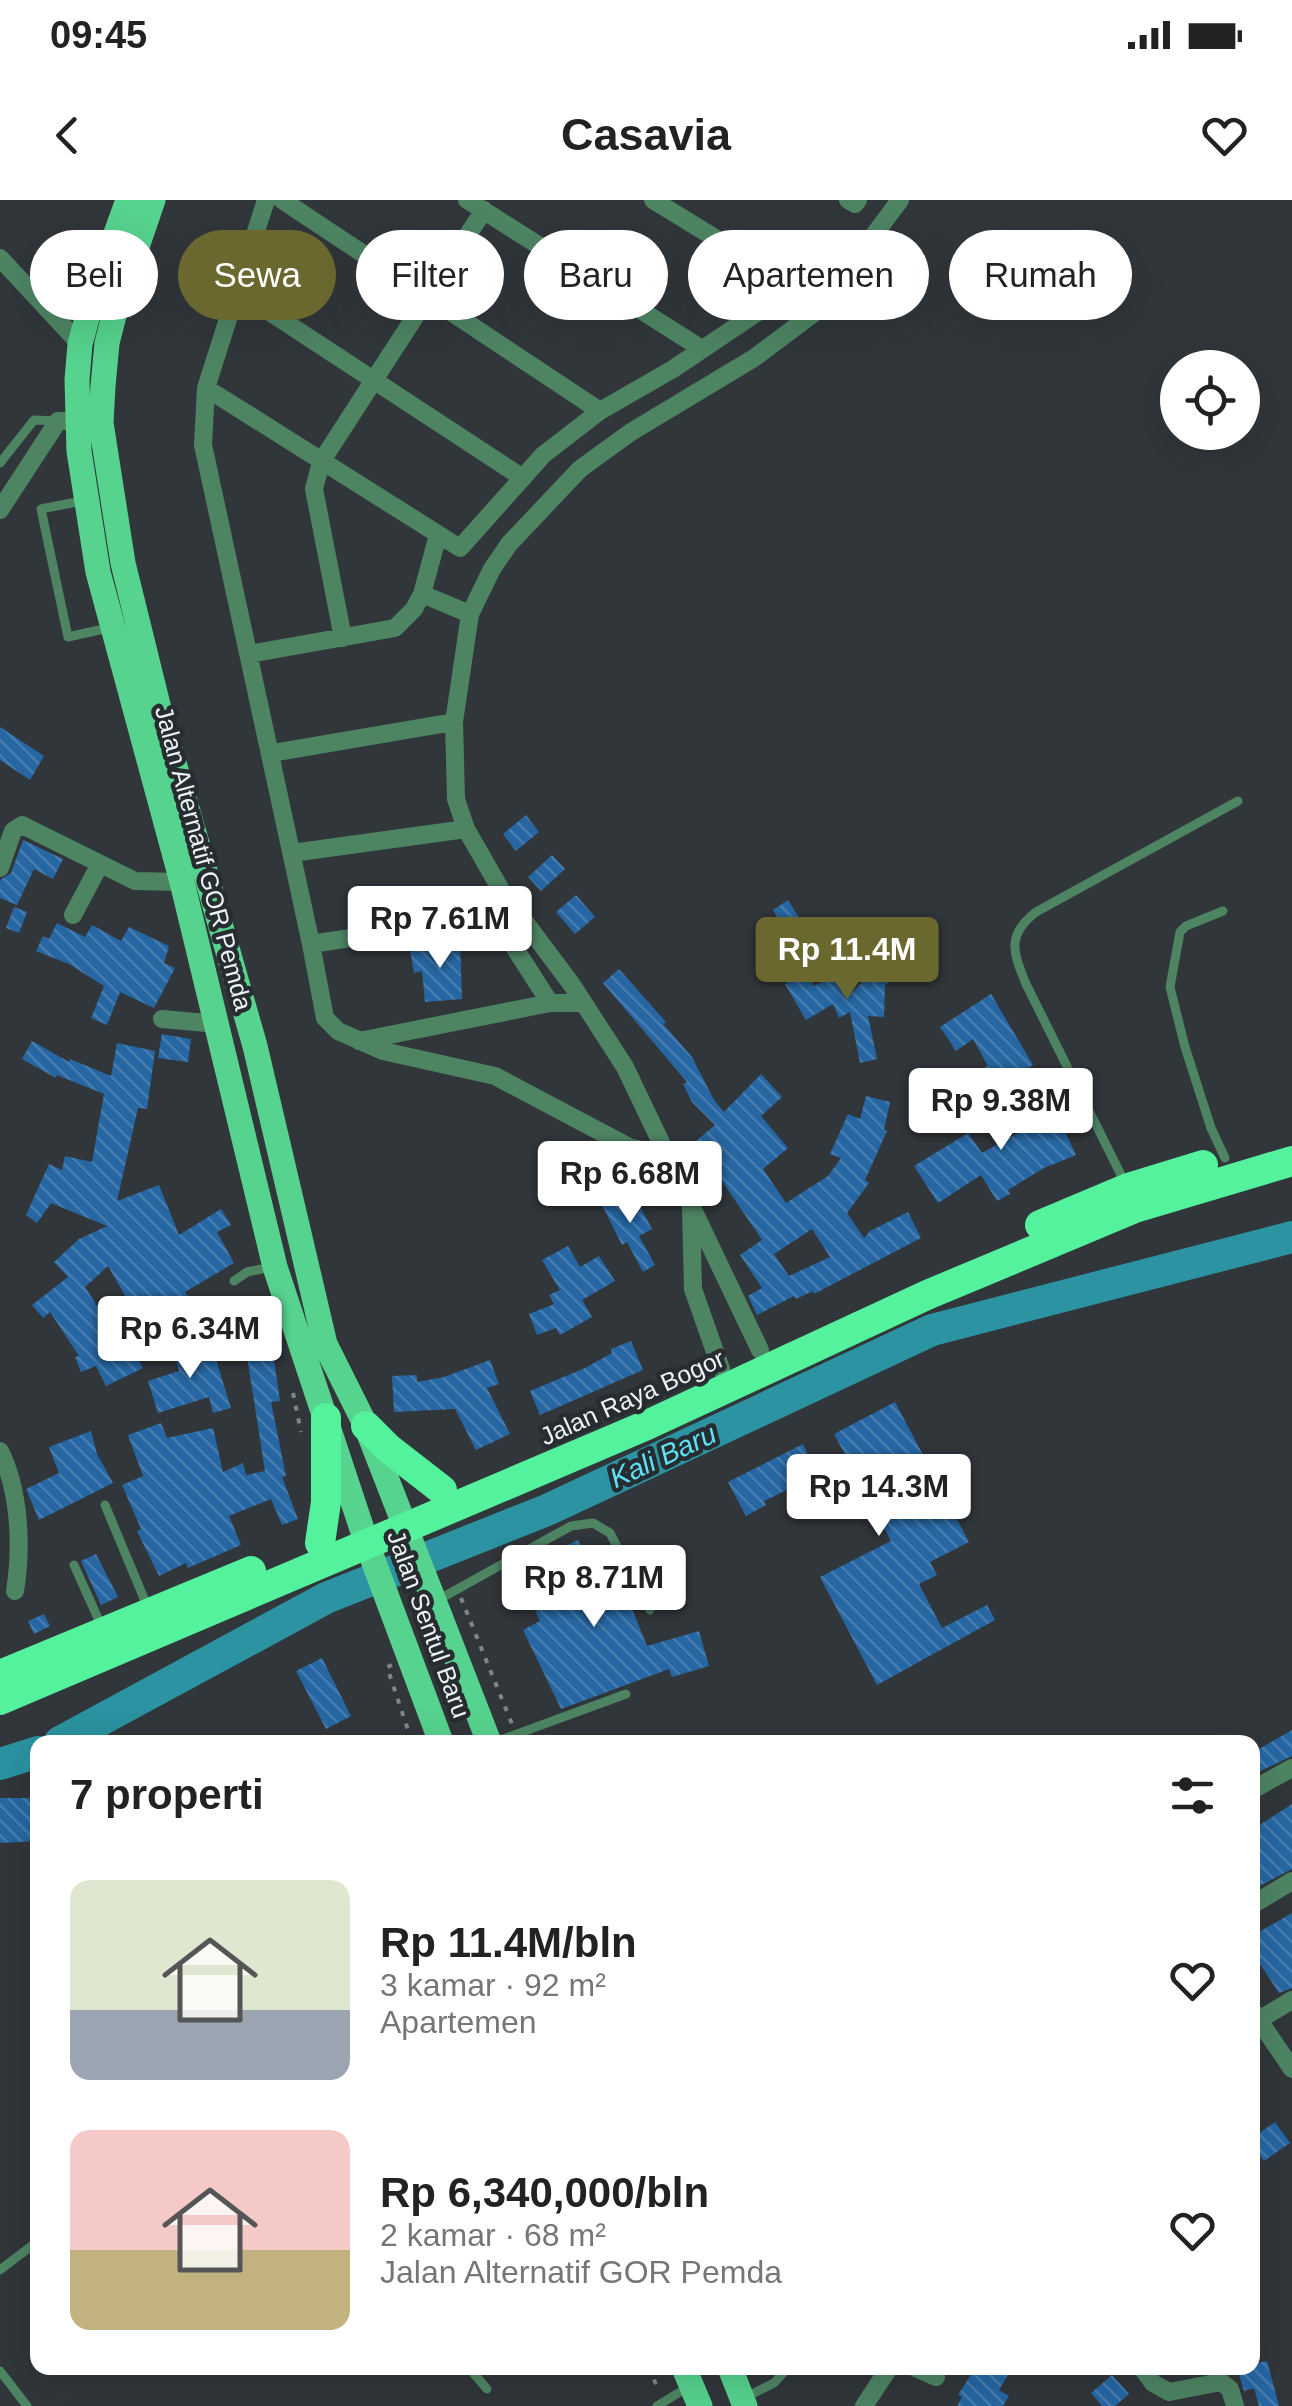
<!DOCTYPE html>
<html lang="id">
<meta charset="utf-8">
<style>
body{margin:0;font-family:Arial,sans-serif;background:#f6f6f6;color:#222;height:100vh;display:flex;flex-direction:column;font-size:38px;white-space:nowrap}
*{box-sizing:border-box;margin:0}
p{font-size:32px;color:#767676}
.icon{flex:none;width:55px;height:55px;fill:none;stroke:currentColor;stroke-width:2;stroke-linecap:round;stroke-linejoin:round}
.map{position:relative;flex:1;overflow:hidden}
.side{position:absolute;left:30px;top:1535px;width:1230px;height:640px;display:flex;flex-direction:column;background:#fff;border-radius:20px;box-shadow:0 10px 40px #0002}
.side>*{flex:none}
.guide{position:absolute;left:30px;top:30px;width:1232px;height:90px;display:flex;gap:20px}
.fabs{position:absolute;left:1160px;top:150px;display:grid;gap:20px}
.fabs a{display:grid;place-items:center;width:100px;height:100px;border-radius:50%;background:#fff;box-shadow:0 10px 40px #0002;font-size:50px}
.price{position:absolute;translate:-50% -85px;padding:0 22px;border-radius:10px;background:#fff;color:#222;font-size:32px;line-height:65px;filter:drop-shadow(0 2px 5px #0008)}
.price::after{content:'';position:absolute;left:50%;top:60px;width:30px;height:22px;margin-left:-15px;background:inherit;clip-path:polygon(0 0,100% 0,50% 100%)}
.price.selected{background:#6b682f;color:#fff}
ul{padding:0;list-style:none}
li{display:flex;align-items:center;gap:30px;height:250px;padding:0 40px}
li span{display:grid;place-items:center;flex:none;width:280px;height:200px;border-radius:20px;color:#555}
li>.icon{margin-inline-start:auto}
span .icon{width:120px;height:120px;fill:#fffc;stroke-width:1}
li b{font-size:42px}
h2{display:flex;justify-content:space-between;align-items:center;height:120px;padding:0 40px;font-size:42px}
.tag{padding:0 35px;border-radius:45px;background:#fff;box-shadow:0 10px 40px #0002;font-size:35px;line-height:90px}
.tag.selected{background:#6b682f;color:#fff}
.status{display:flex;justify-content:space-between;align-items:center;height:70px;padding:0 50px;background:#fff;direction:ltr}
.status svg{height:28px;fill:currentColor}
header{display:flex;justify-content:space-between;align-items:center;height:130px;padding:0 40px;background:#fff;font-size:45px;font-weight:700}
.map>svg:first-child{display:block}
</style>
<div class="status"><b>09:45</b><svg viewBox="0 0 49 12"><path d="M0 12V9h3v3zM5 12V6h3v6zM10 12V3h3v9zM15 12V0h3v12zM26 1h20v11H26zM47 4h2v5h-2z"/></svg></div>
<header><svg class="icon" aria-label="back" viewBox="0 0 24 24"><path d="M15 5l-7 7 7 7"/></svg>Casavia<svg class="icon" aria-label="heart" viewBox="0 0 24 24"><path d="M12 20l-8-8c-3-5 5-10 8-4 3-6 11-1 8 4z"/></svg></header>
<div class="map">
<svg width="1292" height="2206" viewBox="0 0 1292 2206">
<defs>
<pattern id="building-back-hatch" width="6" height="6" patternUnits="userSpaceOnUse" patternTransform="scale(2.5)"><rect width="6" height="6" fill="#2667a3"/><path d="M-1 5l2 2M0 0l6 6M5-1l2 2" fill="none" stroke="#467db0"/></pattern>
</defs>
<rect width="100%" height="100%" fill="#31363b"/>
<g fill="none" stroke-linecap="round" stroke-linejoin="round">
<path stroke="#2b93a1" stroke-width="32" d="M60,1542l266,-144 221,-88 385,-180 360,-93
M0,1564l38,-12"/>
</g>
<path fill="url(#building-back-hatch)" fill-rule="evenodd" d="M0,527l44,29 -14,24 -30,-20z
M526,615l13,17 -23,19 -13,-17z
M23,640l40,19 -10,20 -19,-10 -17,36 -17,-7v-18l11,-7z
M552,655l13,14 -24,22 -13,-14z
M576,695l19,22 -20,17 -19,-22z
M788,700l15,24 -15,10 -15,-24z
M14,707l13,5 -8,21 -13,-5z
M57,723l28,14 7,-12 29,16 8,-14 40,19 -5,17 11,5 -21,40 -34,-16 -13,33 -16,-7 13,-32 -35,-22 -33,-13 7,-15 6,3z
M460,741l2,58 -37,3 -3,-31 -8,2 -4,-23z
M884,760l13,13 -12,12 -1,32 -16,-1 9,43 -17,4 -10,-51 -11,6 -6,-14 -27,16 -21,-36 21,-12 8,14 27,-13 10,20z
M619,769l47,53 -3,2 29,33 22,43 10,12 37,-38 21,23 -21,19 27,32 -25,21 23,34 42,-27 13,-18 -11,-4 18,-40 12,5 6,-23 24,6 -6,28 3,1 -22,49 4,3 -22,30 17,25 6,-7 38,-19 13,26 -107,56 -1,-3 -17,8 -2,-3 -37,19 -9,-19 14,-8 -22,-33 22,-15 -46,-68 -8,7 -24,-28 31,-26 -23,-23 -9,-18 4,-2 -84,-99zM812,1029l18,28 -41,19 -15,-22z
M991,794l42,71 -38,23 -12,-19 5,-3 -15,-27 -17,12 -16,-24z
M162,834l29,5 -3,23 -30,-4z
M32,841l37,21 1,-3 41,17 6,-33 38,8 -8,58 -9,-1 -21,93 42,-16 20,50 42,-26 10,16 -14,7 17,31 -49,29 5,8 -30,15 10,16 -36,21 9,16 -37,18 -10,-20 -15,6 -6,-15 4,-1 -29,-44 -7,6 -11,-13 36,-28 -14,-15 25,-23 28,-13 -56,-23 -14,20 -11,-8 23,-51 13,6 3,-14 27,6 12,-68 -47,-19 -1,3 -34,-19zM108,1066l27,47 -24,14 -26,-40z
M1044,887l32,68 -32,13 -36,22 2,4 -13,7 -16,-26 -43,28 -24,-37 54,-33 14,20 43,-24 -13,-27z
M631,990l21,39 -13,7 16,29 -12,7 -16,-30 -5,3 -20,-40z
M568,1046l12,21 19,-11 16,25 -33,19 10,17 -32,18 -4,-7 -19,7 -8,-21 25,-10 -5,-9 11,-5 -18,-30z
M185,1135l5,22 23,-7 18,58 -18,5 -4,-16 -51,16 -10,-32 31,-10 -9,-33z
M271,1140l9,61 -9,1 15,74 -4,1 16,42 -16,6 -11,-26 -42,17 12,29 -53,23 -2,-5 -27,13 -22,-45 4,-2 -19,-44 21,-9 -15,-41 33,-12 6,15 46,-10 10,44 20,-9 3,12 19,-4 -20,-127z
M631,1141l12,29 -103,45 -10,-24 55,-23 27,-15 -1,-4z
M490,1160l9,24 -12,4 23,46 -34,16 -21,-41 -61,3 -2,-36 25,-1v7l27,-5z
M895,1202l74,140 -39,20 7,13 -18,9 23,44 45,-23 8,15 -118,65 -57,-108 71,-36 -28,-53 -28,15 -6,-10 -29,14 -9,-19 -27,13 2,4 -20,11 -18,-34 75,-38 15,32 29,-18 -13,-24z
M91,1231l6,23 16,29 -74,37 -13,-31 33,-16 -10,-26z
M578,1340l18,36 19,-9 32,79 52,-15 10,35 -37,11 -3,-8 -108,40 -38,-79 17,-9 -24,-52z
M96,1354l22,43 -17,8 -20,-44z
M44,1414l6,12 -16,8 -6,-13z
M322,1458l29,58 -25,13 -30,-58z
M1292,1530v26l-40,19v-22z
M0,1598h38v43l-38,2z
M1292,1604v65l-40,21v-60z
M1292,1713v75l-13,5 -27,-41v-16z
M1275,1922l15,21 -26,18 -12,-16v-7z
M1267,2161l12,45h-20l-5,-18 -10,3 -7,-23h15v-4z
M975,2168h37l-13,22 10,6 -6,10h-46l5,-9 -4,-2z
M1112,2175l17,19 -14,12h-13l-11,-13z"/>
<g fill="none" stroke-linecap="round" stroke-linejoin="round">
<path stroke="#818589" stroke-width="4" stroke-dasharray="5 8" stroke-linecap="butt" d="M293,1193l8,39
M461,1398l51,126
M392,1465l-5,2 25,75
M648,2168l10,20"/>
<path stroke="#4d8563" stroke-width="9" d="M0,263l34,-43 24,1
M82,301l-41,8 27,128 40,-9
M1223,711l-37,15 -6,6 -10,55 15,60 26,81 14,30
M1126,985l-100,-201c-12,-30 -21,-48 10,-72l202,-111
M234,1081l13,-9 25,-5
M105,1305l43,103
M74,1365l27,60
M436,1401l135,-75 22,-3 17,10 40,77
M495,1542l131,-48
M0,2070l38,-29
M469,2168l18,21
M0,2171l27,35
M746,2197l28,-14 14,-15
M657,2206l31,-19"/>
<path stroke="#4d8563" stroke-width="18" d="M266,0l-60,188 -3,57 108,499
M282,0l318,211
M467,0l235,149
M848,0l7,4 3,-4
M0,58l80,86
M236,90l287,188
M206,188l254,160 83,-93 57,-44 73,-42 91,-61 11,-28 -6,-9 -116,-71
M0,310l58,-89h19
M422,394l16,-59
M343,438l-29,-149 7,-27 163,-252
M249,454l146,-26 19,-19 8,-15 48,20
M272,553l182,-31
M292,653l174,-24
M0,668l13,-37 9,-6 113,56 47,1
M73,715l27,-51
M550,803l-50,-78 -10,-8 -179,27 14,74 13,13 45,20 112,25 134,71 38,9
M162,819l56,5
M359,841l191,-38h33
M691,1008l2,81 28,80
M760,1150l-135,-283 -53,-82 -71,-95 -35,-61 -10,-30 -2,-77 16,-108 22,-45 17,-25 71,-75 51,-37 123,-74 64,-48 82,-110
M0,1251c20,40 22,97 15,140
M1252,1590l40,-22
M1252,1705l40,-24
M1252,1810l40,59
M1259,1820l33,-20
M916,2168l20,9
M1142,2168l11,15 16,9 52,-10 9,7 5,17
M864,2206l25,-38"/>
<path stroke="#56d38e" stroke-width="25" d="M128,0l-36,100 -12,44 -3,36 2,71 19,121 84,310 93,385 92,277 74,198
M153,0l-37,108 -9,35 -4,43 -2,37 22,140 39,158 93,325 70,298 41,82 123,316
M684,2168l16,38
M730,2168l15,38"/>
<path stroke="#55f29e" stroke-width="30" d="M1040,1025l88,-37 75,-23
M366,1226l22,22 54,42
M320,1343l6,-41v-84
M0,1475l251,-104
M0,1500l647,-275 280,-130 208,-87 157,-47"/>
</g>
<g text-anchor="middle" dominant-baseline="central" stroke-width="9" stroke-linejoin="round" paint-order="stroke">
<g font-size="25" fill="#eff2f5" stroke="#272c30">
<text transform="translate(204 658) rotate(75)">Jalan Alternatif GOR Pemda</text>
<text transform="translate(632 1197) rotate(-24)">Jalan Raya Bogor</text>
<text transform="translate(429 1424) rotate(70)">Jalan Sentul Baru</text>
</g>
<g font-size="28" font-style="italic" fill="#5de1f4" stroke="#272c30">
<text transform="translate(663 1256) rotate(-25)">Kali Baru</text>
</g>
</g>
</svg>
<div class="fabs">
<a><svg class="icon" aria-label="locate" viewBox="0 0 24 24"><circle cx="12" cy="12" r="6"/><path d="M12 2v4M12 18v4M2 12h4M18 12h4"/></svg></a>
</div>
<b class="price" style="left:440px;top:771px">Rp 7.61M</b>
<b class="price selected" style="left:847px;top:802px">Rp 11.4M</b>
<b class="price" style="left:1001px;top:953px">Rp 9.38M</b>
<b class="price" style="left:630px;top:1026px">Rp 6.68M</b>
<b class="price" style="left:190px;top:1181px">Rp 6.34M</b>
<b class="price" style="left:879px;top:1339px">Rp 14.3M</b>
<b class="price" style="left:594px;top:1430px">Rp 8.71M</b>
<div class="guide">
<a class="tag">Beli</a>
<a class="tag selected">Sewa</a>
<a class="tag">Filter</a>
<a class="tag">Baru</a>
<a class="tag">Apartemen</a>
<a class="tag">Rumah</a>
</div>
<section class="side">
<h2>7 properti<svg class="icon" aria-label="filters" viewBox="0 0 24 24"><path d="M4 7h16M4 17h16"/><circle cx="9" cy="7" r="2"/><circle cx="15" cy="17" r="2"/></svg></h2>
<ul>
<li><span style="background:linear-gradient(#dfe7d0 65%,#9aa5b1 0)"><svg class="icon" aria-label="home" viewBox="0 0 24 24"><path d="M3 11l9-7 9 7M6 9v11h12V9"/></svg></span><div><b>Rp 11.4M/bln</b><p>3 kamar · 92 m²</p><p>Apartemen</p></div><svg class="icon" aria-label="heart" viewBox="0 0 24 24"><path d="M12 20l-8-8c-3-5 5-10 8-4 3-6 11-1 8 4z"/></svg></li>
<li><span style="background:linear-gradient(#f6c9c9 60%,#c2b280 0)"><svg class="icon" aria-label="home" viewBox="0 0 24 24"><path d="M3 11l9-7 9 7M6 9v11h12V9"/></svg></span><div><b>Rp 6,340,000/bln</b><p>2 kamar · 68 m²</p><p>Jalan Alternatif GOR Pemda</p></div><svg class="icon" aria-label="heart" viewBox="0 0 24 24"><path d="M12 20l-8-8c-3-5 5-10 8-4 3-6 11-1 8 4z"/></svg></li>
</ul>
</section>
</div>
